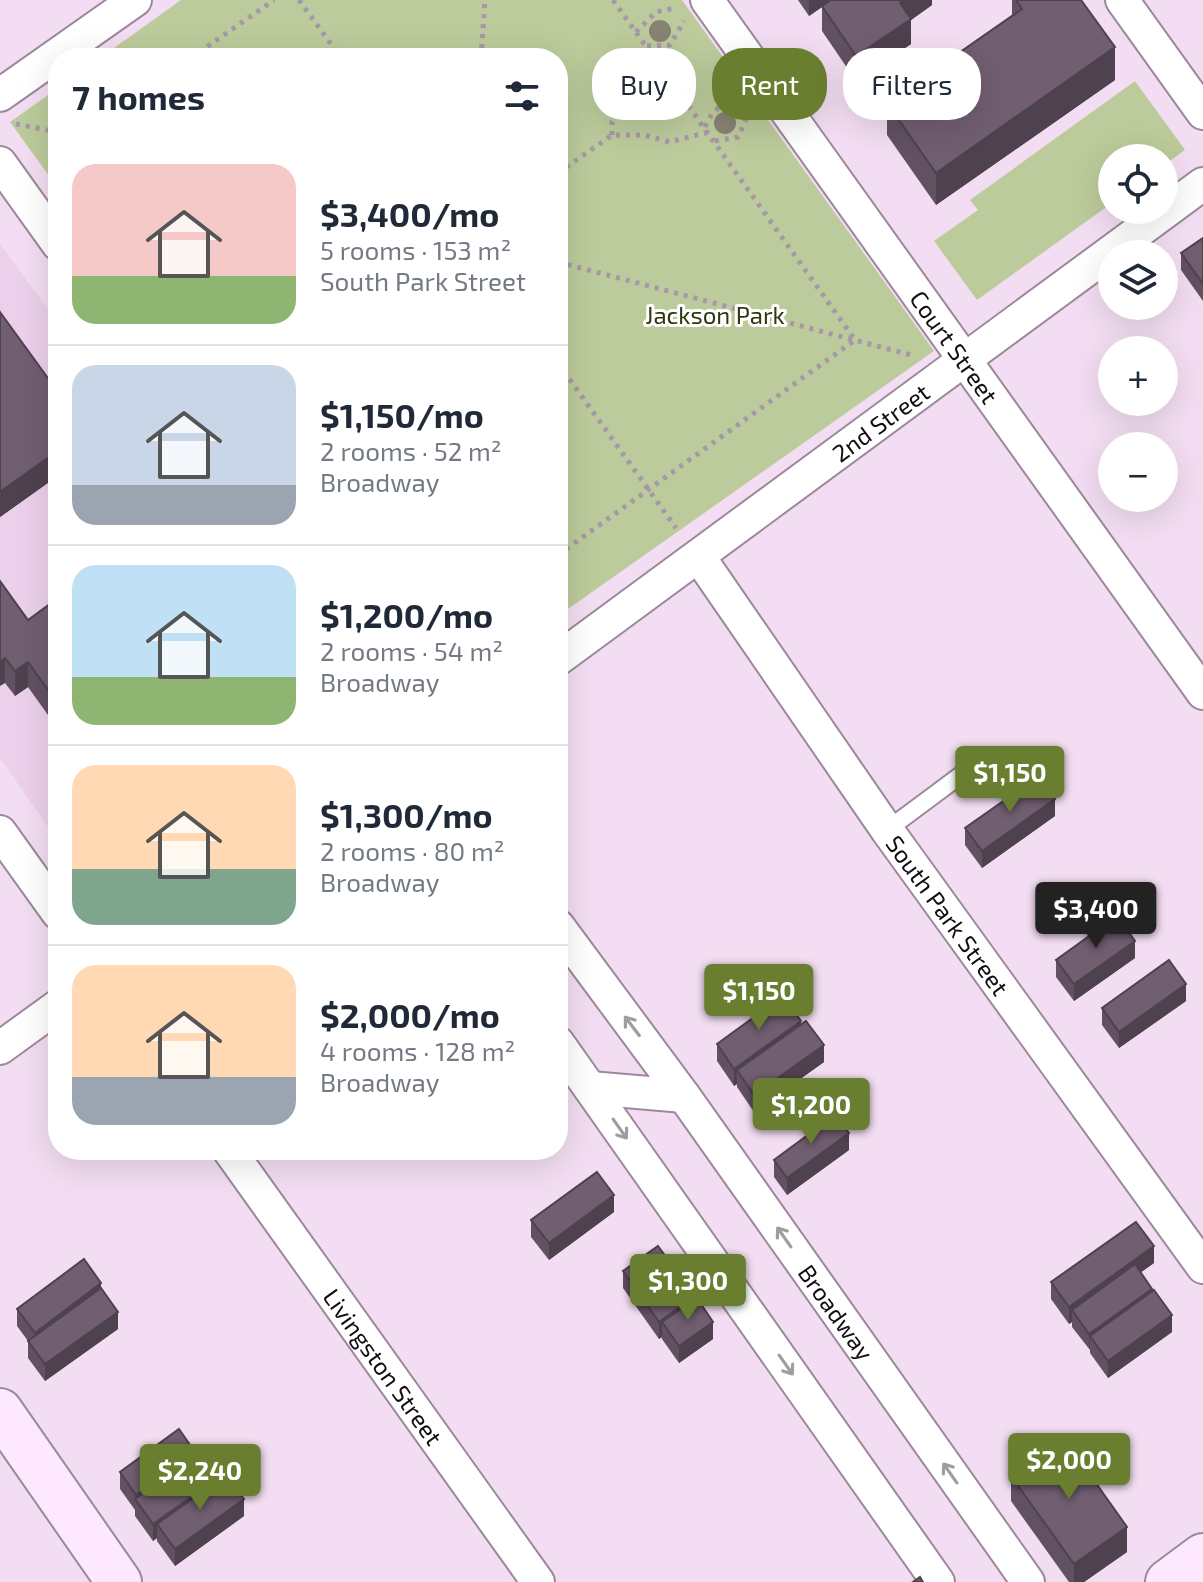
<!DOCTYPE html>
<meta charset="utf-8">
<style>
body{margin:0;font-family:"Exo 2",sans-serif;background:#f6f6f7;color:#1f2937;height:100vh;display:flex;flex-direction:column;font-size:30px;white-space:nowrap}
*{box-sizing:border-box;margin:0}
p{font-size:26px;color:#747a83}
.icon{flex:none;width:44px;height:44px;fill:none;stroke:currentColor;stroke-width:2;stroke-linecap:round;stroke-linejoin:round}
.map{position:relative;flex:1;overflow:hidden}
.drawer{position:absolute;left:48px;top:48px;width:520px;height:1112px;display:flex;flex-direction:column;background:#fff;border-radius:32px;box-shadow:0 8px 32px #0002}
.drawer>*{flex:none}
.guide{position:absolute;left:592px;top:48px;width:490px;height:72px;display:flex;gap:16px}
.tools{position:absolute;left:1098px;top:144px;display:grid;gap:16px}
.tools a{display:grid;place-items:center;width:80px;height:80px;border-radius:50%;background:#fff;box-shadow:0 8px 32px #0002;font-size:40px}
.price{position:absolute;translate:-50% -68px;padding:0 18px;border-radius:8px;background:#6a7e2f;color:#fff;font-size:26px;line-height:52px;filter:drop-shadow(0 2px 4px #0008)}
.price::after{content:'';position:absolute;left:50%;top:48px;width:24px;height:18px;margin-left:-12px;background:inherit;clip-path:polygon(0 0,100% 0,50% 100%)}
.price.selected{background:#222;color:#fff}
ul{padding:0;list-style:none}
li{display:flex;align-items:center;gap:24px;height:200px;padding:0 24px}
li+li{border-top:2px solid #e0e1e3}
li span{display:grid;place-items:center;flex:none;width:224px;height:160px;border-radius:24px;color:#555}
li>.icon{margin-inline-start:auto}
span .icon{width:96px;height:96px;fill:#fffc;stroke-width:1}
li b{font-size:34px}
h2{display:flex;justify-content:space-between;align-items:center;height:96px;padding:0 24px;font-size:34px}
.pill{padding:0 28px;border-radius:32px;background:#fff;box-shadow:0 8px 32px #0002;font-size:28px;line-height:72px}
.pill.selected{background:#6a7e2f;color:#fff}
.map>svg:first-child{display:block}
</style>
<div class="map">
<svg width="1203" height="1582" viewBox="0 0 1203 1582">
<rect width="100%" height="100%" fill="#f3ddf2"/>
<path fill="#ecd0eb" d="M0,244l58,79v518l-58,-83z"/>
<path fill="#bccb9b" d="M181,0h501l252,351 -376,265v-558h-458z
M1135,81l50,69 -21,15v-7h-52v45l-135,97 -43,-59 44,-31 -8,-10z
M58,88v100l-48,-66z"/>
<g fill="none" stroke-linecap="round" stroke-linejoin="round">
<g stroke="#9c889c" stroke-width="20">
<path id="lane" d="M887,830l94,-70"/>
</g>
<g stroke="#9c889c" stroke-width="36">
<g id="street">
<path id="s1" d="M707,0l496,693"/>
<path d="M1122,0l81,113"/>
<path d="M0,95l135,-95"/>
<path d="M0,163l58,81"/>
<path id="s2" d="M699,557l188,273 316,437"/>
<path id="s3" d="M558,659l645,-475"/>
<path d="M0,832l58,81"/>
<path id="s4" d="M558,926l126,170 344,486"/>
<path d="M558,1043l380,539"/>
<path d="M0,1048l58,-42"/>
<path d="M590,1088l94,8"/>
<path id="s5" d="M229,1150l309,432"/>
</g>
</g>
<g stroke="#9c889c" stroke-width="48">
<path id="secondary" d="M0,1411l119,171
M1168,1582l35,-26"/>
</g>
<path stroke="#a897a8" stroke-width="5" stroke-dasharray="4 6" stroke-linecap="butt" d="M299,0l42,58
M636,32l20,-20 19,-4
M118,57l1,1
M191,58l83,-58
M481,58l4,-58
M16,124l42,8
M705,127c8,-19 17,-24 37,-25
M612,135v-13l12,-16c-3,-27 5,-41 23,-60l23,-1 14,-24
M715,141l23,-4 11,-24
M558,173l54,-38h32l26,7 39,-10
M558,262l357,94
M558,363l118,165
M558,555l297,-215 -242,-340"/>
<use href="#lane" stroke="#fff" stroke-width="16"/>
<use href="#street" stroke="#fff" stroke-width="32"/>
<use href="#secondary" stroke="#fde8fd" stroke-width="44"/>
</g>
<g fill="#878274">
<circle cx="660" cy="31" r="11"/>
<circle cx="725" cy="123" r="11"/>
</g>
<path fill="#615161" d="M798,0h134v5l-21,15v24l-55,37 -34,-50v-24l-13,9z
M1012,0h69l34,80 -179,125 -49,-70v-32l125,-87z
M1203,238v63l-22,-31v-17z
M0,312l58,80v97l-6,-9 -52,37z
M0,581l28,39 30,-22v131l-30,-42 -13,9 -10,-13z
M1055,816l-73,52 -17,-23v-17z
M1135,958l-61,43 -18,-24v-17z
M1186,1001l-67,47 -17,-23v-17z
M801,1024l23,38 -70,50 -17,-25v-3l-3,2 -17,-25v-17z
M849,1150l-62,45 -13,-18v-17z
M614,1212l-65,48 -18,-23v-17z
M1154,1263l-13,9 11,19 20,41 -64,46 -18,-25v-3l-18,-23v-5l-3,2 -18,-25v-17z
M623,1271l72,29 18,39 -34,24 -17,-24v-2l-3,2 -36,-51z
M101,1289l17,40 -73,52 -17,-23v-17l-11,-15v-17z
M195,1456l19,28 30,32 -69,50 -18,-25v-3l-4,3 -18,-25v-6l-15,-21v-17z
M1011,1476l116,76 -43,30h-15l-58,-81z"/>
<path fill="#4f424f" d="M809,0h23l-23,16z
M903,0h29v5l-21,15v24l-55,37v-25l44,-53z
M1115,47v33l-179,125v-32z
M52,455v25l-52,37v-25z
M5,658v25l-5,3v-24z
M28,662v25l-13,9v-25z
M1055,799v17l-73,52v-17z
M1135,941v17l-61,43v-17z
M1186,984v17l-67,47v-16z
M801,1021v17l-64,32v14l-3,2v-17z
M824,1045v17l-70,50v-17z
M849,1133v17l-62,45v-17z
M614,1195v17l-65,48v-17z
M1154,1246v17l-77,55 -5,-8v12l-3,2v-17z
M101,1283v17l-66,50v-17z
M1152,1289v17l-62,30 -1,15v-17z
M695,1296v17l-33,9v15l-3,2v-17z
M118,1312v17l-73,52v-17z
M1172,1315v17l-64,46v-17z
M713,1322v17l-34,24v-17z
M195,1452v17l-59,32v-6z
M214,1481v17l-57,26v14l-4,3v-17z
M244,1499v17l-69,50v-17z
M1127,1527v25l-43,30h-10v-18z"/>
<path fill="#715e71" stroke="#4f424f" stroke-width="2" d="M831,0h72l-3,3 11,16 -55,37 -34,-50z
M1016,0h65l34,47 -179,126 -49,-70 135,-94z
M1203,238v46l-22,-31z
M0,312l58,80v72l-6,-9 -52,37z
M0,581l28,39 30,-22v106l-30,-42 -13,9 -10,-13 -5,4z
M1039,776l16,23 -73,52 -17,-23z
M1117,916l18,25 -61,43 -18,-24z
M1169,960l17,24 -67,48 -17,-24z
M783,996l18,25 -67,48 -17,-25z
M806,1021l18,24 -70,50 -17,-25z
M835,1115l14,18 -62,45 -13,-18z
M597,1172l17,23 -65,48 -18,-23z
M1136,1222l18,24 -85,61 -18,-25z
M658,1246l37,50 -36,26 -36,-51z
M84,1259l17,24 -66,50 -18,-24z
M1135,1264l17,25 -63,45 -17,-24z
M101,1288l17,24 -73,52 -17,-23z
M1154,1290l18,25 -64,46 -18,-25z
M697,1298l16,24 -34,24 -17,-24z
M179,1429l16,23 -59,43 -16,-23z
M1064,1438l63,89 -53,37 -63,-88z
M196,1456l18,25 -61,43 -18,-25z
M226,1475l18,24 -69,50 -18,-25z
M920,1577l3,5h-10z"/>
<defs><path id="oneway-shaft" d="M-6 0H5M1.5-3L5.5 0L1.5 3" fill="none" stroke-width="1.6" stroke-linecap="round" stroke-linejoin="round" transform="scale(2)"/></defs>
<g stroke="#a09da0">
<use href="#oneway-shaft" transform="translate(632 1026) rotate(-127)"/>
<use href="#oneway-shaft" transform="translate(620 1129) rotate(55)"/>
<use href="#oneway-shaft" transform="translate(784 1237) rotate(-125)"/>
<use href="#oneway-shaft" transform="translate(786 1365) rotate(55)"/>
<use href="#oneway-shaft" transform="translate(950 1473) rotate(-125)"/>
</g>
<g text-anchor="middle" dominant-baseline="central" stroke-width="6" stroke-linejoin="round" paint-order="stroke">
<g font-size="24" fill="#2e380d" stroke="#fff">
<text x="715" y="314">Jackson Park</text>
</g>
<g font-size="24" fill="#120b12" stroke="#fff">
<text stroke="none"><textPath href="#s1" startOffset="426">Court Street</textPath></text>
<text stroke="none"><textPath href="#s3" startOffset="400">2nd Street</textPath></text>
<text stroke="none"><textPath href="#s2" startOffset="436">South Park Street</textPath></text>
<text stroke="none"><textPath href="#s4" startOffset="476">Broadway</textPath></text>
<text stroke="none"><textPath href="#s5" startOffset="266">Livingston Street</textPath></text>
</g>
</g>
</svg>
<div class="tools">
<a><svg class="icon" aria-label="locate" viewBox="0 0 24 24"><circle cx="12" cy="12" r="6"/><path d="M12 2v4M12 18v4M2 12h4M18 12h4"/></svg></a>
<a><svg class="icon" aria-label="layers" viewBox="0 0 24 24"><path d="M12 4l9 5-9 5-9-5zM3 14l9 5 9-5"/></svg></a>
<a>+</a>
<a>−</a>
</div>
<b class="price" style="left:1010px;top:814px">$1,150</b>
<b class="price selected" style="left:1096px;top:950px">$3,400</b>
<b class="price" style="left:759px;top:1032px">$1,150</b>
<b class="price" style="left:811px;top:1146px">$1,200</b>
<b class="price" style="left:688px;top:1322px">$1,300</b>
<b class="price" style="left:1069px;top:1501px">$2,000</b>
<b class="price" style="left:200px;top:1512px">$2,240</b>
<div class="guide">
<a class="pill">Buy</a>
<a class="pill selected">Rent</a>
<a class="pill">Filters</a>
</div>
<section class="drawer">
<h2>7 homes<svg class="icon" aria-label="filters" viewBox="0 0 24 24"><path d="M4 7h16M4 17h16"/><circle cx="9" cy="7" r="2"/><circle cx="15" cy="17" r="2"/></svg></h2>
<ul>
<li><span style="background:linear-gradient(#f6c9c9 70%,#8fb573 0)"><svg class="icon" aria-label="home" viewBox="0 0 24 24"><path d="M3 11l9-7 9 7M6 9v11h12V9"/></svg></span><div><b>$3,400/mo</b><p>5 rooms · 153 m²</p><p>South Park Street</p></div></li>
<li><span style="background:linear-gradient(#c9d6e8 75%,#9aa5b1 0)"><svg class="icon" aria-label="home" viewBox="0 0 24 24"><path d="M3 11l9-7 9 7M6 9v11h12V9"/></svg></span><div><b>$1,150/mo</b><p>2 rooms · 52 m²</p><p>Broadway</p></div></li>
<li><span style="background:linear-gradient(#bfe0f5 70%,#8fb573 0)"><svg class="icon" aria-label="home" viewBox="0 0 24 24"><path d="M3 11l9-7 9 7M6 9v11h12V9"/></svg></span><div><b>$1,200/mo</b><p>2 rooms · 54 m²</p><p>Broadway</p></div></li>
<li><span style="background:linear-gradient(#ffd9b3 65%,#7fa58c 0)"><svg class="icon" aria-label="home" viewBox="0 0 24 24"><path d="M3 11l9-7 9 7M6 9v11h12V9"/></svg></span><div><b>$1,300/mo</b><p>2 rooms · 80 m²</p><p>Broadway</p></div></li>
<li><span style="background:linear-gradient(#ffd9b3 70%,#9aa5b1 0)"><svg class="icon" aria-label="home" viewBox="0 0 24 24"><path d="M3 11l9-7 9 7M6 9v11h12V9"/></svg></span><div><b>$2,000/mo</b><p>4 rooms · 128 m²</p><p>Broadway</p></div></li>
</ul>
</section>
</div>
